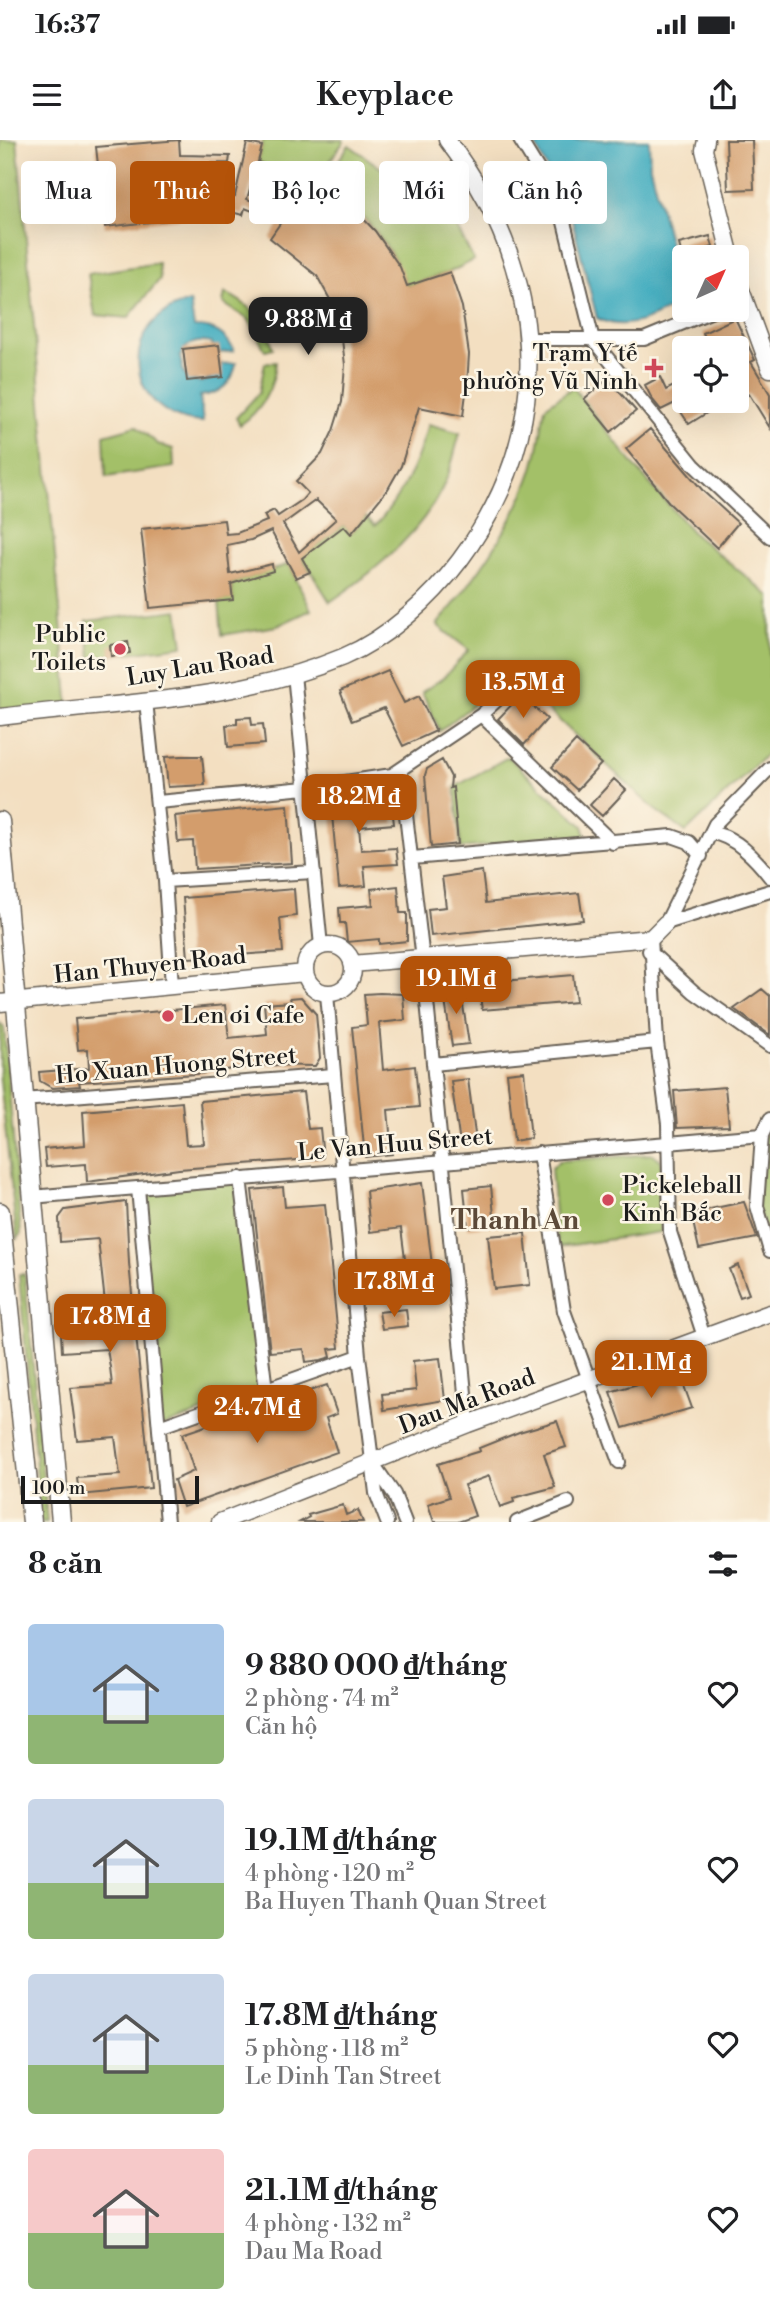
<!DOCTYPE html>
<html lang="vi">
<meta charset="utf-8">
<style>
body{margin:0;font-family:"Libre Bodoni",serif;background:#f2f2f2;color:#202124;height:100vh;display:flex;flex-direction:column;font-size:26px;white-space:nowrap}
*{box-sizing:border-box;margin:0}
p{font-size:23px;color:#757577}
.icon{flex:none;width:38px;height:38px;fill:none;stroke:currentColor;stroke-width:2;stroke-linecap:round;stroke-linejoin:round}
.map{position:relative;height:1382px;overflow:hidden}
.details{display:flex;flex-direction:column;background:#fff;flex:1}
.details>*{flex:none}
.top-card{position:absolute;left:21px;top:21px;width:728px;height:63px;display:flex;gap:14px}
.needle{width:46px;rotate:45deg}
.tools{position:absolute;left:672px;top:105px;display:grid;gap:14px}
.tools a{display:grid;place-items:center;width:77px;height:77px;border-radius:7px;background:#fff;box-shadow:0 7px 28px #0002;font-size:35px}
.scale{position:absolute;left:21px;bottom:18px;width:178px;box-sizing:border-box;padding-left:7px;border:4px solid #1c1c1c;border-top:0;font-size:19px;line-height:24px;white-space:nowrap;color:#1c1c1c;-webkit-text-stroke:5px #fcf5e5;paint-order:stroke}
.price{position:absolute;translate:-50% -60px;padding:0 16px;border-radius:14px;background:#b45309;color:#fff;font-size:23px;line-height:46px;filter:drop-shadow(0 2px 4px #0008)}
.price::after{content:'';position:absolute;left:50%;top:42px;width:21px;height:16px;margin-left:-10px;background:inherit;clip-path:polygon(0 0,100% 0,50% 100%)}
.price.current{background:#222;color:#fff}
ul{padding:0;list-style:none}
li{display:flex;align-items:center;gap:21px;height:175px;padding:0 28px}
li span{display:grid;place-items:center;flex:none;width:196px;height:140px;border-radius:7px;color:#555}
li>.icon{margin-inline-start:auto}
span .icon{width:84px;height:84px;fill:#fffc;stroke-width:1}
li b{font-size:30px}
h2{display:flex;justify-content:space-between;align-items:center;height:84px;padding:0 28px;font-size:30px}
.pill{padding:0 24px;border-radius:7px;background:#fff;box-shadow:0 7px 28px #0002;font-size:24px;line-height:63px}
.pill.current{background:#b45309;color:#fff}
.status{display:flex;justify-content:space-between;align-items:center;height:49px;padding:0 35px;background:#fff;direction:ltr}
.status svg{height:19px;fill:currentColor}
header{display:flex;justify-content:space-between;align-items:center;height:91px;padding:0 28px;background:#fff;font-size:32px;font-weight:600}
.map>svg:first-child{display:block}
</style>
<div class="status"><b>16:37</b><svg viewBox="0 0 49 12"><path d="M0 12V9h3v3zM5 12V6h3v6zM10 12V3h3v9zM15 12V0h3v12zM26 1h20v11H26zM47 4h2v5h-2z"/></svg></div>
<header><svg class="icon" aria-label="menu" viewBox="0 0 24 24"><path d="M4 6h16M4 12h16M4 18h16"/></svg>Keyplace<svg class="icon" aria-label="share" viewBox="0 0 24 24"><path d="M12 15V3M7 8l5-5 5 5M5 13v7h14v-7"/></svg></header>
<div class="map">
<svg width="770" height="1382" viewBox="0 0 770 1382">
<rect width="100%" height="100%" fill="#fcf5e5"/>
<filter id="ink" filterUnits="userSpaceOnUse"><feTurbulence type="fractalNoise" baseFrequency=".0143" numOctaves="2"/><feDisplacementMap in="SourceGraphic" scale="14" xChannelSelector="R" yChannelSelector="G"/><feConvolveMatrix kernelMatrix="1 2 1 2 8 2 1 2 1" color-interpolation-filters="sRGB"/></filter>
<filter id="wash" filterUnits="userSpaceOnUse"><feTurbulence type="fractalNoise" baseFrequency=".00686" numOctaves="4" result="noise"/><feDisplacementMap in="SourceGraphic" scale="28" xChannelSelector="R" yChannelSelector="G"/><feGaussianBlur stdDeviation="1.57" result="paint"/><feColorMatrix in="noise" values="0 0 0 0 0 0 0 0 0 0 0 0 0 0 0 0 0 1.4 0 .05"/><feComposite in="paint" operator="in"/></filter>
<g filter="url(#wash)">
<rect width="100%" height="100%" fill="#f3dfc1"/>
<path fill="#a3c067" stroke="#606e42" stroke-width="2" d="M0,0h17l52,569 -69,8z
M263,0h80l1,1 -25,36 -4,-2 -7,9 -29,-15 -21,-7z
M349,5l50,36 21,1 30,33 24,45 -24,12 -43,14c-16,-42 -47,-77 -83,-104z
M158,123l2,16 -32,39 -33,-3 -7,-41z
M225,153c24,10 42,30 48,55l-8,2 -16,-30 -26,-17z
M276,222c-2,26 -15,49 -36,63l-4,-7 23,-25 6,-30z
M573,247l64,82 57,65 76,62v155l-84,81 -32,-23 -143,-134 -71,56 -18,-39 21,-14 26,-28 -32,-25c36,-43 72,-92 92,-145 9,-23 12,-49 16,-73z
M428,284l32,9c-4,13 -7,28 -12,42 -20,53 -72,96 -118,127l-28,-45 42,-31 7,7 15,-16 9,9c27,-29 43,-64 53,-102z
M136,286l22,18 15,5 1,18 -68,10 -2,-42z
M289,424l22,46 -34,16 -55,9 -3,-34 14,-2 -2,-15z
M178,470l5,36 -92,12 -4,-37z
M508,617l75,69 3,10 -125,12 -6,-61z
M0,883l4,5 17,206 -4,5 -17,-160z
M762,995l8,1v107l-13,-37z
M653,1014l8,6v72l-103,15 -7,-78 8,-8z
M240,1038l26,212 -107,37 -21,-239z
M19,1134h5l1,4 22,244h-6z"/>
<path fill="#40acbf" stroke="#2e646e" stroke-width="2" d="M533,0h116l1,27 33,127 -2,9c-25,13 -55,31 -84,15l-25,-98z
M190,162l4,25c19,-1 32,6 40,24l-15,2 -9,-10c-14,-4 -25,1 -30,14l4,17c15,15 29,7 37,-10l15,-1c-3,20 -16,31 -36,33l3,26c-78,-3 -89,-102 -13,-120z"/>
<g id="blocks">
<path fill="#d39d6c" fill-rule="evenodd" d="M179,0l1,15 50,1 -1,7 -48,1 4,28h28l22,4 12,-53 15,3 -4,16 50,22 7,-9 25,19 35,37 25,36 7,19 43,-14 12,35 7,47 -2,32 -4,30 -44,-9 -18,59 -13,23 -37,45 -7,-8 -42,32 8,14 -14,6 -25,-47 -20,9 -24,5 3,29 42,-10 1,7 -42,13 2,16 -83,8 -9,-79 83,-9 2,14 11,-1 30,-12 -3,-6 10,-5 4,6 24,-16 6,-7 -12,-12 26,-27 11,-23 9,-29 3,-37 -4,-34 -9,-28 -15,-27 -47,-38 11,-16 -36,-14 -2,7 -12,-3 2,-7 -32,-4 -15,1 1,16 -82,9 -9,-80zM256,29l47,23 -17,23 -39,-16zM316,360l20,19 -37,33 -16,-28z
M726,0h26l2,49 -26,1z
M710,96l3,11 -31,9 -3,-12z
M735,178l20,42 -4,2 19,32v34l-21,-34 -7,4 -5,-9v-41h-27l-7,-15z
M219,205l4,32 -36,4 -4,-32z
M660,237l6,13 18,-9v20h42l-37,23 -14,-21 -14,7 -9,-11 -7,-14z
M608,239l28,32 -25,21 -27,-33z
M650,289l54,63 34,31 -21,25 -46,-43 -45,-56z
M128,502l2,11 -19,3 -1,-11z
M388,531l16,32 15,-7 17,35 -33,15 -19,-38 -32,13 -12,-30z
M521,555l26,24 -23,26 -26,-26z
M251,577l1,8 11,-1 2,20 -37,3 -2,-22 11,-1v-6z
M576,601l25,23 -24,26 -25,-23z
M182,616h20l3,29 -37,2 -3,-30z
M442,620l9,17 -1,11 3,-1 5,57 -27,3 -6,-72 2,-6z
M614,639l12,11 -24,26 -12,-11z
M390,651l4,33 -35,3 2,23 35,-2 2,16 -34,2 2,20 -27,2 -9,-94z
M288,665l4,58 -97,6 -2,-28 -15,1 -3,-26z
M482,731l4,32 93,-10 4,27 -152,16 -3,-27 18,-2 -4,-30z
M398,746l2,27h7v28l-28,3v-5l-32,3 -2,-19h-5l-1,-15 34,-3 -2,-16z
M294,749l2,27 -16,2 3,34 -95,6 -5,-60z
M573,835l3,27 -94,8 -4,-27z
M460,846l9,58 -17,2 -9,-58z
M762,849l8,7v39l-36,-26z
M380,853l23,1 2,26 -26,3 4,47 32,-4 4,41 -31,3 4,44 -27,3 -13,-130 15,-2 -3,-31z
M301,857l15,17 4,44 -5,8 -54,-1 -64,9 -118,8 1,4 -28,2 -12,-7 -1,-9 50,-4 -1,-19 -10,1 -3,-31 150,-14 4,33 20,-2 18,-2 -3,-30 27,-2 -1,-4z
M524,931l7,67 -17,3 -7,-68z
M468,939l8,63 -16,2 -9,-63z
M725,947l4,39 -52,2 -3,-37z
M303,952l5,37 12,-1 3,30 -144,11 -92,13 -1,-18 -40,3 -2,-18 41,-4 -2,-34 99,-9 4,43 18,-1 -4,-43z
M422,1043l11,90 -58,9 -2,-17 32,-6 -4,-31 -31,4 -4,-41z
M491,1046l4,39 -27,3 -4,-39z
M283,1047l2,20 40,-3 14,144 -10,1 2,8 -10,3 -15,2 -2,-13 -34,3 -18,-162z
M126,1062l3,61 22,225 -72,7 -2,-17 43,-3 -5,-38 -38,3 -7,-52 42,-3 -2,-18 -3,-18 -45,3 -1,-19 47,-3 -10,-91 -38,3 -1,-24 6,-8z
M744,1062l13,36 -58,11 -8,-36z
M525,1093l5,52 -36,4 -6,-53z
M738,1125l11,29 -9,3 -11,-28z
M406,1169l2,17 -26,3 -3,-17z
M440,1218l5,42 -61,10 -2,-16 34,-4 -3,-29z
M679,1232l13,36 -69,20 -13,-36z
M327,1245l10,29 -11,4 11,34 -154,55 -9,-27 20,-9 -12,-37z
M557,1281l9,26 -22,7 11,33 -42,11 1,4 -14,5 -11,-31 -25,9 11,31 -17,6h-24l-6,-18 21,-7 -11,-33 42,-13 -1,-3 40,-16z
M343,1365l3,10 12,-5 5,12h-63l9,-5 -1,-2z"/>
</g>
</g>
<g filter="url(#ink)">
<use href="#blocks" fill-opacity="0" stroke="#676056" stroke-width="2"/>
<g fill="none" stroke-linecap="round" stroke-linejoin="round">
<g stroke="#676056" stroke-width="16">
<path id="minor" d="M520,0l29,47 14,31 30,122 101,125 76,72
M529,199h115l71,-29
M294,534l27,272
M146,561l19,180 7,105
M481,575l132,128
M401,632l22,188 45,464
M158,662l147,-14 87,-13 89,-60 34,-32
M711,693c23,2 46,27 59,44
M412,718l260,-22 17,6 12,14
M165,741l149,-9
M666,783l49,-99 55,-56
M666,783l104,-32
M651,798l6,104 11,82 2,108 34,105
M649,811l45,41 76,54
M327,854l32,362 17,137 11,29
M433,924l224,-22
M23,960l310,-25
M770,979l-8,16 -5,71 13,45
M539,1013l25,158 55,151
M240,1038l26,212
M138,1048l29,334
M31,1057l731,-62
M159,1287l200,-71
M374,1325l20,29 11,28
M517,1382l51,-20"/>
</g>
<g stroke="#676056" stroke-width="19">
<path id="tertiary" d="M706,0l-2,10 27,107
M737,139l33,90
M0,577c115,-15 235,-15 343,-60 45,-19 88,-58 117,-97 100,-135 86,-289 -13,-420
M305 829a24 24 0 1 1 48 0a24 24 0 1 1-48 0Z
M352,824l299,-26 15,-15
M0,863l305,-30
M220,1382l248,-98 302,-111"/>
</g>
<g stroke="#676056" stroke-width="21">
<path id="secondary" d="M0,681l61,701
M0,1072l32,310"/>
</g>
<use href="#minor" stroke="#fff" stroke-width="12"/>
<use href="#tertiary" stroke="#fff" stroke-width="16"/>
<use href="#secondary" stroke="#fff" stroke-width="18"/>
</g>
</g>
<g fill="#d1495b" stroke="#fcf5e5" stroke-width="2.5">
<path d="M650.5 217.5h7v7h7v7h-7v7h-7v-7h-7v-7h7z"/>
<circle cx="120" cy="509" r="7"/>
<circle cx="168" cy="876" r="7"/>
<circle cx="608" cy="1060" r="7"/>
</g>
<g text-anchor="middle" dominant-baseline="central" stroke-width="5" stroke-linejoin="round" paint-order="stroke">
<g font-size="24" fill="#1c1c1c" stroke="#fcf5e5" text-anchor="end">
<text x="638" y="214">Trạm Y tế<tspan x="638" dy="28">phường Vũ Ninh</tspan></text>
<text x="106" y="495">Public<tspan x="106" dy="28">Toilets</tspan></text>
<text x="182" y="876" text-anchor="start">Len ơi Cafe</text>
<text x="622" y="1046" text-anchor="start">Pickeleball<tspan x="622" dy="28">Kinh Bắc</tspan></text>
</g>
<g font-size="24" fill="#1c1c1c" stroke="#fcf5e5">
<text transform="translate(200 527) rotate(-9)">Luy Lau Road</text>
<text transform="translate(150 826) rotate(-6)">Han Thuyen Road</text>
<text transform="translate(176 926) rotate(-5)">Ho Xuan Huong Street</text>
<text transform="translate(395 1005) rotate(-5)">Le Van Huu Street</text>
<text transform="translate(467 1262) rotate(-21)">Dau Ma Road</text>
</g>
<g font-size="28" font-weight="bold" fill="#5c4938" stroke="#fcf5e5">
<text x="515" y="1080">Thanh An</text>
</g>
</g>
</svg>
<div class="tools">
<a><svg class="needle" viewBox="-14 -14 28 28"><path d="M0-13l5 13h-10z" fill="#e53935"/><path d="M0 13l5-13h-10z" fill="#757577"/></svg></a>
<a><svg class="icon" aria-label="locate" viewBox="0 0 24 24"><circle cx="12" cy="12" r="6"/><path d="M12 2v4M12 18v4M2 12h4M18 12h4"/></svg></a>
</div>
<div class="scale">100 m</div>
<b class="price current" style="left:308px;top:217px">9.88M ₫</b>
<b class="price" style="left:523px;top:580px">13.5M ₫</b>
<b class="price" style="left:359px;top:694px">18.2M ₫</b>
<b class="price" style="left:456px;top:876px">19.1M ₫</b>
<b class="price" style="left:394px;top:1179px">17.8M ₫</b>
<b class="price" style="left:110px;top:1214px">17.8M ₫</b>
<b class="price" style="left:651px;top:1260px">21.1M ₫</b>
<b class="price" style="left:257px;top:1305px">24.7M ₫</b>
<div class="top-card">
<a class="pill">Mua</a>
<a class="pill current">Thuê</a>
<a class="pill">Bộ lọc</a>
<a class="pill">Mới</a>
<a class="pill">Căn hộ</a>
</div>
</div>
<section class="details">
<h2>8 căn<svg class="icon" aria-label="filters" viewBox="0 0 24 24"><path d="M4 7h16M4 17h16"/><circle cx="9" cy="7" r="2"/><circle cx="15" cy="17" r="2"/></svg></h2>
<ul>
<li><span style="background:linear-gradient(#a9c7e8 65%,#8fb573 0)"><svg class="icon" aria-label="home" viewBox="0 0 24 24"><path d="M3 11l9-7 9 7M6 9v11h12V9"/></svg></span><div><b>9 880 000 ₫/tháng</b><p>2 phòng · 74 m²</p><p>Căn hộ</p></div><svg class="icon" aria-label="heart" viewBox="0 0 24 24"><path d="M12 20l-8-8c-3-5 5-10 8-4 3-6 11-1 8 4z"/></svg></li>
<li><span style="background:linear-gradient(#c9d6e8 60%,#8fb573 0)"><svg class="icon" aria-label="home" viewBox="0 0 24 24"><path d="M3 11l9-7 9 7M6 9v11h12V9"/></svg></span><div><b>19.1M ₫/tháng</b><p>4 phòng · 120 m²</p><p>Ba Huyen Thanh Quan Street</p></div><svg class="icon" aria-label="heart" viewBox="0 0 24 24"><path d="M12 20l-8-8c-3-5 5-10 8-4 3-6 11-1 8 4z"/></svg></li>
<li><span style="background:linear-gradient(#c9d6e8 65%,#8fb573 0)"><svg class="icon" aria-label="home" viewBox="0 0 24 24"><path d="M3 11l9-7 9 7M6 9v11h12V9"/></svg></span><div><b>17.8M ₫/tháng</b><p>5 phòng · 118 m²</p><p>Le Dinh Tan Street</p></div><svg class="icon" aria-label="heart" viewBox="0 0 24 24"><path d="M12 20l-8-8c-3-5 5-10 8-4 3-6 11-1 8 4z"/></svg></li>
<li><span style="background:linear-gradient(#f6c9c9 60%,#8fb573 0)"><svg class="icon" aria-label="home" viewBox="0 0 24 24"><path d="M3 11l9-7 9 7M6 9v11h12V9"/></svg></span><div><b>21.1M ₫/tháng</b><p>4 phòng · 132 m²</p><p>Dau Ma Road</p></div><svg class="icon" aria-label="heart" viewBox="0 0 24 24"><path d="M12 20l-8-8c-3-5 5-10 8-4 3-6 11-1 8 4z"/></svg></li>
</ul>
</section>
